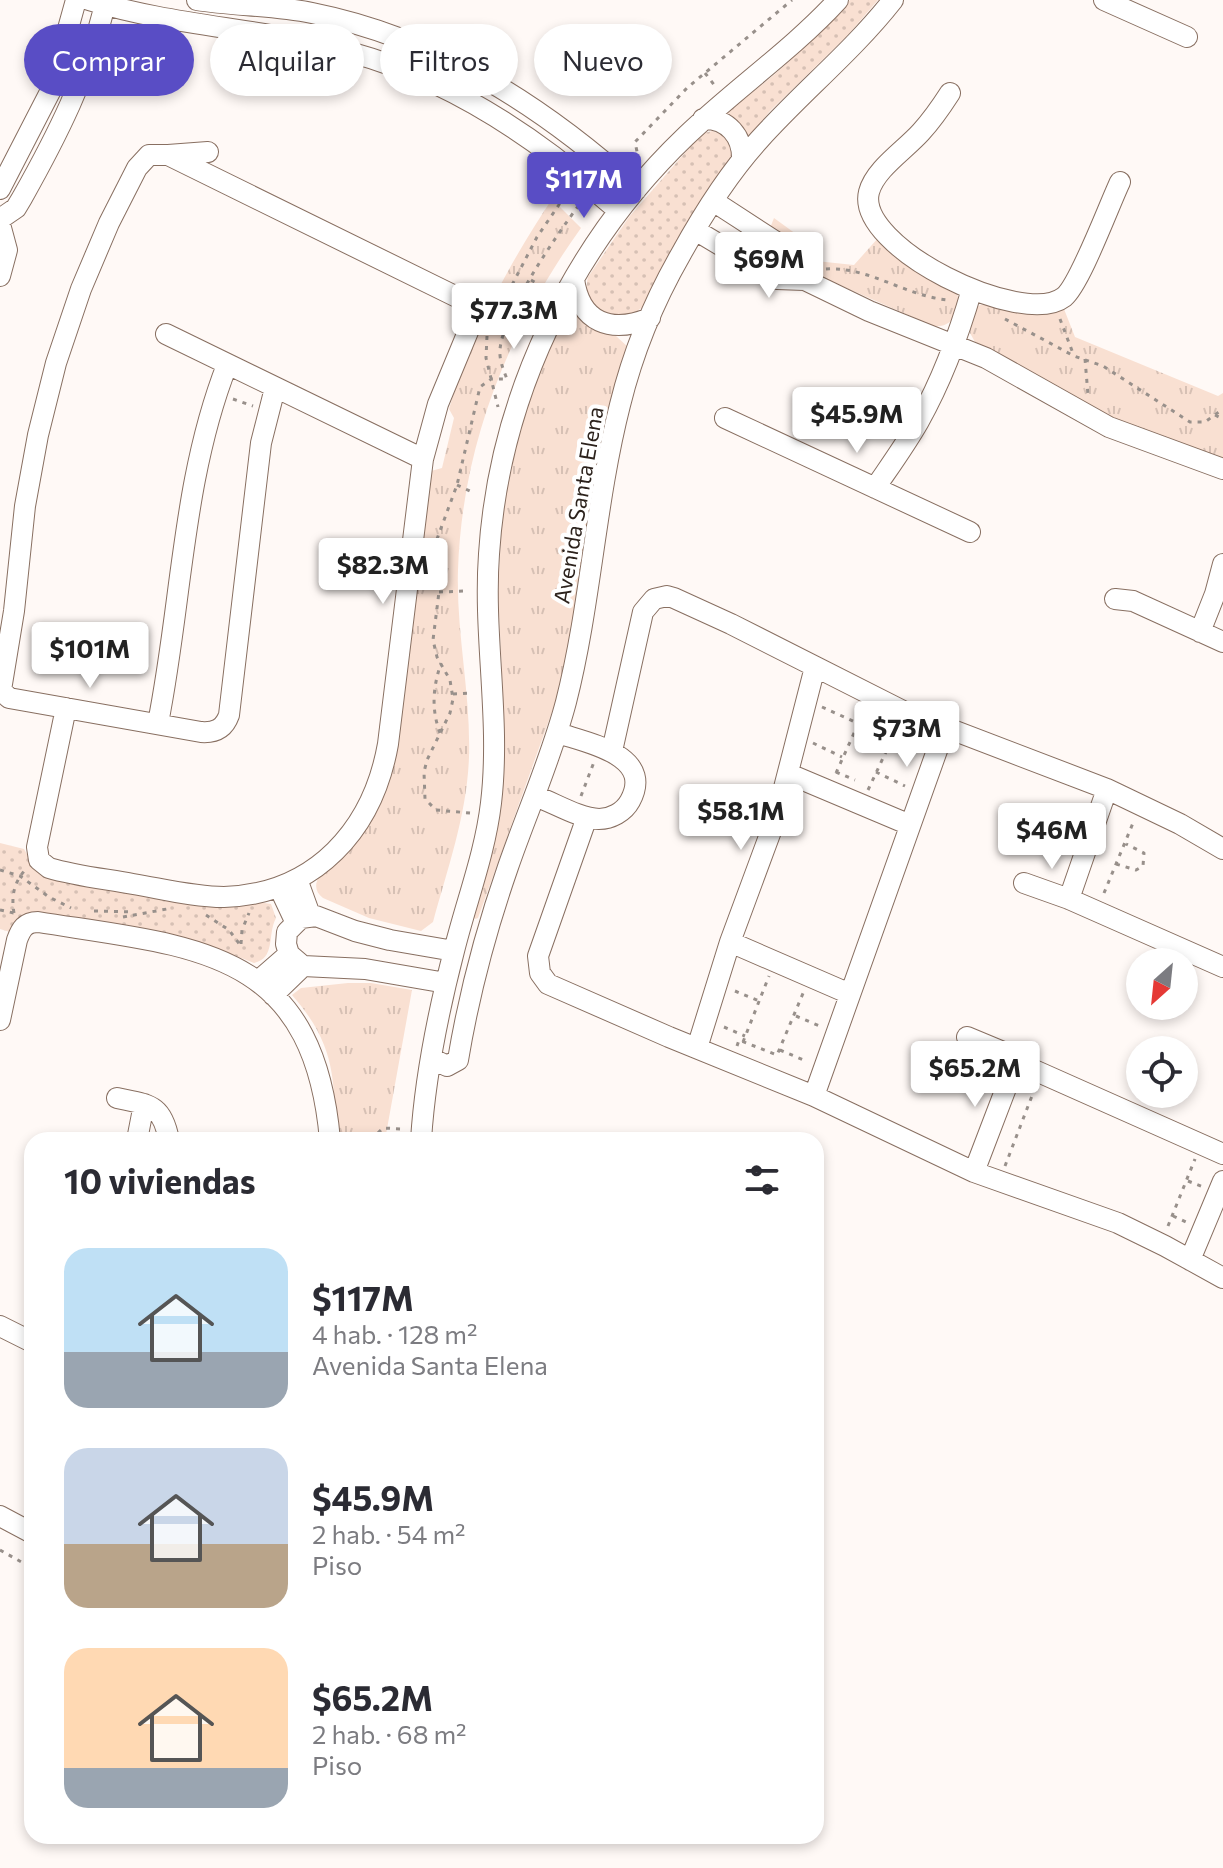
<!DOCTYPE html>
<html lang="es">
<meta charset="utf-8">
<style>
body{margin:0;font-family:Commissioner,sans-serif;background:#f2f2f3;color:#2b2b33;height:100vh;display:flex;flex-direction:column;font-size:30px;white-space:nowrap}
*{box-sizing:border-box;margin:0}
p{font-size:26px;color:#7c7c81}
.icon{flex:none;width:44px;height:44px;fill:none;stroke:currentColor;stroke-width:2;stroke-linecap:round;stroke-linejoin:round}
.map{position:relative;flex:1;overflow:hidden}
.drawer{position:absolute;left:24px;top:1132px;width:800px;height:712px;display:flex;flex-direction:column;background:#fff;border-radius:24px;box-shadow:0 4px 12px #0003}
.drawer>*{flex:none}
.banner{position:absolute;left:24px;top:24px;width:800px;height:72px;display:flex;gap:16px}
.needle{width:52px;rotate:207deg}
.controls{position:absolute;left:1126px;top:948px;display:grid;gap:16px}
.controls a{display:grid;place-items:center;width:72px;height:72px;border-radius:50%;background:#fff;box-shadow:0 4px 12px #0003;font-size:40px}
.price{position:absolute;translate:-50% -68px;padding:0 18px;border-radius:8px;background:#fff;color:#222;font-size:26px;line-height:52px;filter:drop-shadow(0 2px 4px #0008)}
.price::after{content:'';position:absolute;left:50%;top:48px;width:24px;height:18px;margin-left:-12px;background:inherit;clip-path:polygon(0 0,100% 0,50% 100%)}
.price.selected{background:#594dc5;color:#fff}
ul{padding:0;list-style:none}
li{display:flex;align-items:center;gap:24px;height:200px;padding:0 40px}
li span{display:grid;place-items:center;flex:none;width:224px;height:160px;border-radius:24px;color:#555}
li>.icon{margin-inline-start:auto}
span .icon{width:96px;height:96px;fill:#fffc;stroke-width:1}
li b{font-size:34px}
h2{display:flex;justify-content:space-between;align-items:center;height:96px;padding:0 40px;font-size:34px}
.tag{padding:0 28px;border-radius:36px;background:#fff;box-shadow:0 4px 12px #0003;font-size:28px;line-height:72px}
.tag.selected{background:#594dc5;color:#fff}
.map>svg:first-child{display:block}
</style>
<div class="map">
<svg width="1223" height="1868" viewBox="0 0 1223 1868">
<defs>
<pattern id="grass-dots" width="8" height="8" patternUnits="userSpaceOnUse" patternTransform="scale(2)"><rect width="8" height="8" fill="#f9e0d2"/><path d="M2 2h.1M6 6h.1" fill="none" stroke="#d6c0b4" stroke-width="1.8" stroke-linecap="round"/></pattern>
<pattern id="park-tufts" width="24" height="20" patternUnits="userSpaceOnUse" patternTransform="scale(2)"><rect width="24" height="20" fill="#f9e0d2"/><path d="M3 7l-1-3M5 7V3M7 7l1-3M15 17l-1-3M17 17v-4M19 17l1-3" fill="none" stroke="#d6c0b4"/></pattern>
</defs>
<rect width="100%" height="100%" fill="#fff9f6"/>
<path fill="url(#grass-dots)" d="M850,0h28l-31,36 -77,75 -27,34 -20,-32c47,-30 89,-72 127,-113z
M712,131l17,5 4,20 -89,150 -12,9 -24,1c-15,-12 -25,-19 -20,-39l41,-60 68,-78 7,-6z
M0,843l24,6 10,17 237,38 5,14c-9,17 0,40 -22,45l-43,-17 -63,-15 -138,1 -10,-3z"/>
<path fill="url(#park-tufts)" d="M552,199l29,29c-72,100 -119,217 -123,342 -2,63 13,124 11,187 -2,57 -21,110 -36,165l-12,9 -52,-13 -46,-20c-8,-6 -9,-14 -3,-23l44,-45 67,-359 11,-3 12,-50 -5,-9c22,-75 60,-145 103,-210z
M774,218l33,24 9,19 38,4 25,-28 77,54c8,18 -3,38 -23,35l-114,-50 -7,-6 -12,-24 -30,-18z
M990,304c26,6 48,13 74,5l11,28 143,59 5,-3v68l-126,-47 -122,-72 -5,-9 2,-22 8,-6z
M572,306l20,23 24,7 12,11 -70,348 -80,223 -3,1 -2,-3 30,-153v-70l-5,-99 4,-80 17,-81 19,-58 31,-68z
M348,983h23l41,7 -27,150h-49c-2,-61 0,-95 -44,-145l9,-7z"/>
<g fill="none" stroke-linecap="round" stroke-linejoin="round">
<g stroke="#886f61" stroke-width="22">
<path id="minor" d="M89,0c86,27 177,28 264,53 73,20 140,58 200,103 23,18 44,37 66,55
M197,0c38,6 77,5 115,13 125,25 231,93 324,177
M1104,0l83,37
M950,93c-9,14 -18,27 -29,39 -16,18 -46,37 -52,60 -14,55 154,137 195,105 16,-13 45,-92 56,-115
M703,119c25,-1 40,18 39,41
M168,155l40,-3
M0,189l51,-99 25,-90
M713,201l77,50 8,10 7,19
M0,219l16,-11 6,-10c35,-62 66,-124 83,-193
M0,224l7,26 -7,26
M695,230l82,49 28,1 64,31 117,47 123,69 114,42
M574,279c6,44 37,55 76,39
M166,334l257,125
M725,418l245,114
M875,488c15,-22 31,-44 44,-67 23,-41 40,-87 53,-132
M1115,599l18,2 90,41
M1200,632l15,-38 8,-30
M66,708l-29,139 2,13 10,8c27,8 57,11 84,16 30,5 61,13 91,13 92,-3 149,-68 164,-153l35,-285 15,-55 34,-82v-11l-9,-11 -295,-145h-19l-12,13 -28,55 -28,66 -25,74 -18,72 -13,71 -11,105 -13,79 8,8 192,34c14,1 23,-3 28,-17l32,-272 14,-55
M158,723c24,-120 24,-243 69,-358
M612,751l31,-139 11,-13 13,-3 7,2 57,26 172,87 204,78 73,35 43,25
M789,774l121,51
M535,796c20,7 43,22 64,23 12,0 25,-7 31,-18 25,-46 -43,-58 -72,-68
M587,817l-49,139 2,17 8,11 121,53 145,59 160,76 144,51 47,23 58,32
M297,879l13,36
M1024,883l45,16 154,68
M279,887l16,34
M1069,899l38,-110
M730,942l120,52
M258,981l31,-27
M446,983l-81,-14 -62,-3 -14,-12 -3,-10 1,-12 14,-14 15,-2 39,15 35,9 64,11
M273,995l30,-29
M0,1020l17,-80c4,-11 8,-18 21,-18 156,25 275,25 292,218
M967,1037l36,15 13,10 207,92
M697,1048l33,-106 47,-127 38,-148
M431,1058l16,8 11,-6c11,-66 28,-130 50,-193 19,-55 43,-108 58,-165 25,-98 29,-199 54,-297 13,-53 34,-104 61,-151 22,-40 47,-80 78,-114 43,-48 94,-89 134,-140
M814,1096l131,-368
M117,1098c33,7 45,6 52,42
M137,1140l7,-36
M421,1140c4,-63 17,-127 33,-189 12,-49 31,-97 37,-148 10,-83 -8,-166 -2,-249 10,-157 83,-309 197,-418 49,-47 106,-86 152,-136
M974,1172l42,-110
M1190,1260l33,-79
M0,1326l32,16
M0,1516l32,17"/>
</g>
<path stroke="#98908b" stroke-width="3" stroke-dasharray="4 6" stroke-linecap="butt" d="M705,73l10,13
M639,161l-4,-19 52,-54 105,-88
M826,269c42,-3 81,28 123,31
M531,280l18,10
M1005,319l69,37 29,10 87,56h15l18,-13
M1060,319l14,37
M489,329l48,-92 32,-47
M487,336l-1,22 12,49
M1085,359l3,36
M233,399l20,7
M1215,415l8,4
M457,485l17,8
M439,592l27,-1
M453,694l19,-1
M822,707l95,43
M440,733c-9,-24 -7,-46 1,-70
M813,743l29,14
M836,772l19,8
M876,772l29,14
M836,773l28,-62
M868,790l24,-51
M581,796l13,-34
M470,813l-34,-3 -11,-11 -1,-27 3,-12 23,-47 3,-14 -3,-19 -13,-23 -4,-17 6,-48 -2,-53 20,-54 23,-98 11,-8h16c-4,-10 -8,-20 -7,-30 4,-38 56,-113 79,-144
M1116,864l20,6 7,-4 1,-13 -18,-9
M0,870l20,6 29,21 22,11
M1104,893l29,-70
M0,910l14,3
M94,911l40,1
M14,913c-3,-17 0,-31 12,-44
M206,915l23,15 12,16
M123,917l44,-8
M241,944l1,-14 7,-17
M735,991l24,10
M796,1016l26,11
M724,1027l21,9
M743,1042l26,-66
M737,1046l2,-6 38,15 27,-64
M780,1050l26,11
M371,1140l12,-12 19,1
M1005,1166l30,-78
M1188,1181l15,6
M1173,1216l15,7
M1168,1226l27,-67
M0,1550l32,18"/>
<use href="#minor" stroke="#fff" stroke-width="20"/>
</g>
<g text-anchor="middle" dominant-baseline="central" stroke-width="8" stroke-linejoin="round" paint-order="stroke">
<g font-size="22" fill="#2c221c" stroke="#fff">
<text transform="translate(578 505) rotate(-80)">Avenida Santa Elena</text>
</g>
</g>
</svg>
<div class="controls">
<a><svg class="needle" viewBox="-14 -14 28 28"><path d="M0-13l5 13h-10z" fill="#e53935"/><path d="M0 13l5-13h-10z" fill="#7c7c81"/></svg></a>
<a><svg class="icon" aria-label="locate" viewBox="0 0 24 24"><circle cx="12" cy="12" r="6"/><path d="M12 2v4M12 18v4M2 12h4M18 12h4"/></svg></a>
</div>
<b class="price selected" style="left:584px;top:220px">$117M</b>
<b class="price" style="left:769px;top:300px">$69M</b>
<b class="price" style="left:514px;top:351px">$77.3M</b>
<b class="price" style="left:857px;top:455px">$45.9M</b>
<b class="price" style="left:383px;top:606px">$82.3M</b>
<b class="price" style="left:90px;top:690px">$101M</b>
<b class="price" style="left:907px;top:769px">$73M</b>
<b class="price" style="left:741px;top:852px">$58.1M</b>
<b class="price" style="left:1052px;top:871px">$46M</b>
<b class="price" style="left:975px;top:1109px">$65.2M</b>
<div class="banner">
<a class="tag selected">Comprar</a>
<a class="tag">Alquilar</a>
<a class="tag">Filtros</a>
<a class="tag">Nuevo</a>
</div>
<section class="drawer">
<h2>10 viviendas<svg class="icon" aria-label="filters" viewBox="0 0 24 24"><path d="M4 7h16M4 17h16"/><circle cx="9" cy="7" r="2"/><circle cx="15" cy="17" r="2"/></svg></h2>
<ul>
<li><span style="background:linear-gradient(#bfe0f5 65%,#9aa5b1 0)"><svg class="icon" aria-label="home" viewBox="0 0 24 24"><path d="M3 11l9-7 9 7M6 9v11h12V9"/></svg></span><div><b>$117M</b><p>4 hab. · 128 m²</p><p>Avenida Santa Elena</p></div></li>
<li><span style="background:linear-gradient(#c9d6e8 60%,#b9a48a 0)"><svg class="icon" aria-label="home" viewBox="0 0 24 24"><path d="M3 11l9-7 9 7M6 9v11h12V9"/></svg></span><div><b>$45.9M</b><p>2 hab. · 54 m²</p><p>Piso</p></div></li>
<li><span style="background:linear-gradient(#ffd9b3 75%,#9aa5b1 0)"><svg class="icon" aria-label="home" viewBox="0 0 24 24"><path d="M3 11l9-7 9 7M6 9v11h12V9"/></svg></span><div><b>$65.2M</b><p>2 hab. · 68 m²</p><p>Piso</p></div></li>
</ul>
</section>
</div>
